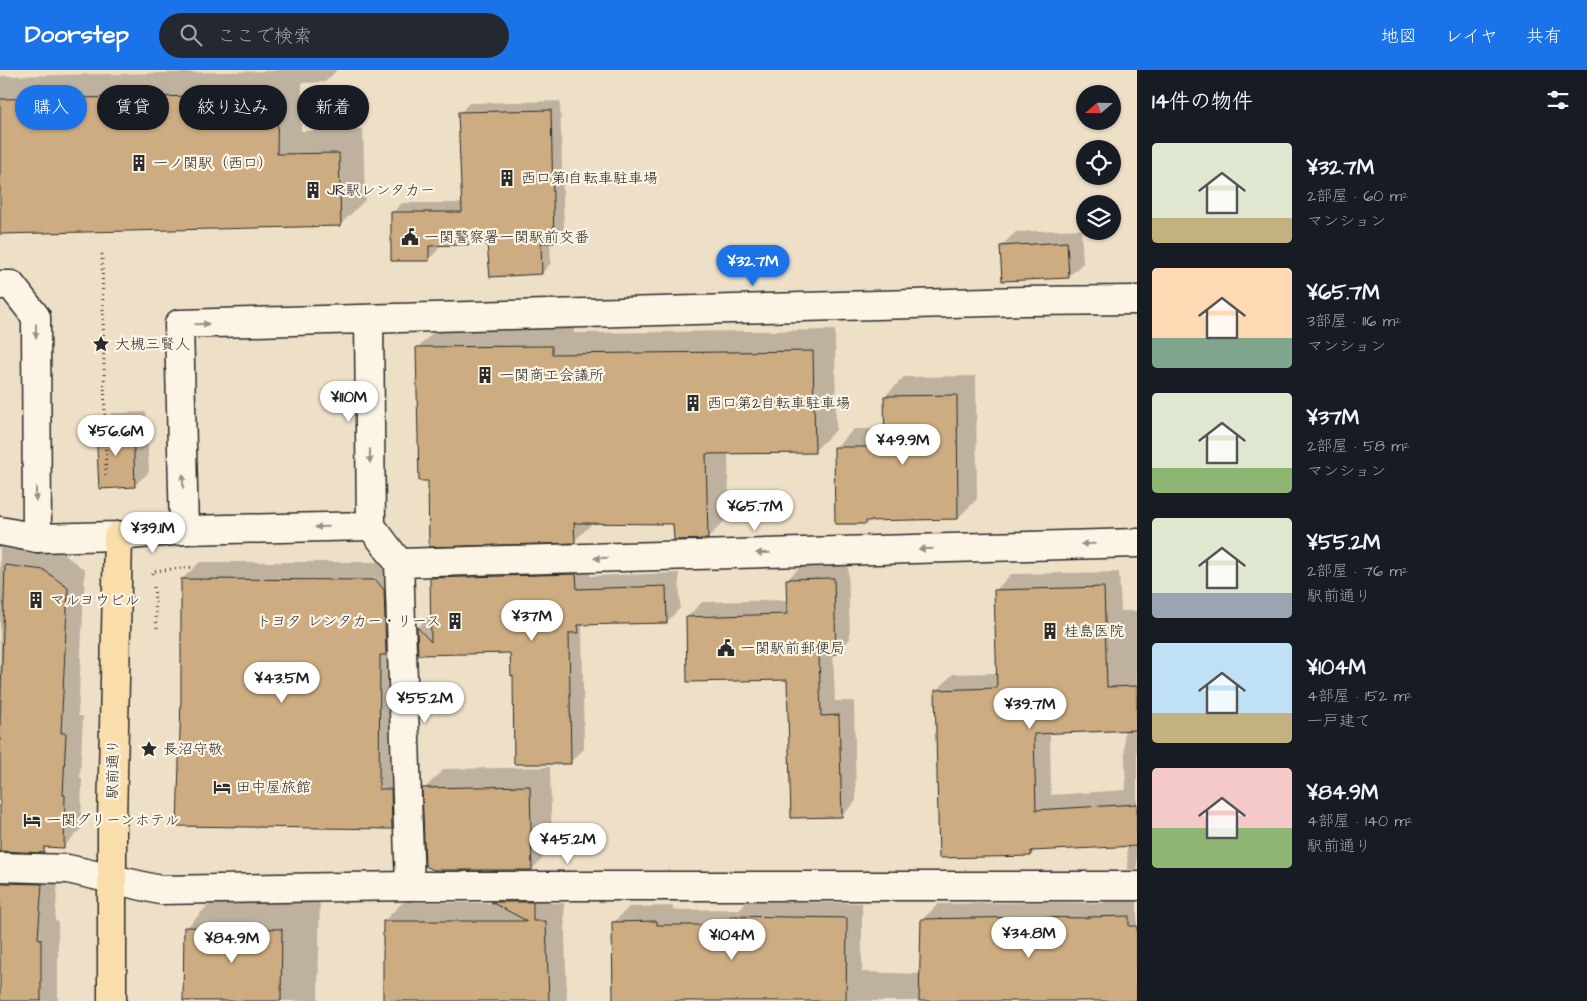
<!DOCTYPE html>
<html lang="ja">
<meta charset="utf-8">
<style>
body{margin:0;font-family:"Architects Daughter","Klee One",sans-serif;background:#242831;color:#f1f3f6;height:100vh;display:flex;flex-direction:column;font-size:19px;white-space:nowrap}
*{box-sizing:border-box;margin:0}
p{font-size:16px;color:#9ea1a6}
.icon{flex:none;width:28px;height:28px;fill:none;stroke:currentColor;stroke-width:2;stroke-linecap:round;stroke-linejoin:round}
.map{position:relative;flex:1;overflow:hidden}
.side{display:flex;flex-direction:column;background:#171b24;width:450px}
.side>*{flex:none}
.top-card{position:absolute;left:15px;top:15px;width:475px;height:45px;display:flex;gap:10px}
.needle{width:32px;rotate:250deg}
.fabs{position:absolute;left:1076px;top:15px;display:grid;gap:10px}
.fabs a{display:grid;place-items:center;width:45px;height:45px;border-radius:50%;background:#171b24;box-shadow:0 1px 4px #0004;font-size:25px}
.price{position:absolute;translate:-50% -42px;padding:0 11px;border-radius:18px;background:#fff;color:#222;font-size:16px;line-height:32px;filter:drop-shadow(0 1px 2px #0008)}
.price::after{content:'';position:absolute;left:50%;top:30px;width:15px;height:11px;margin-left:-8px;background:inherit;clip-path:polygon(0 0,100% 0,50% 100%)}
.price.active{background:#1a73e8;color:#fff}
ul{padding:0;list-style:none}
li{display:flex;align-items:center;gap:15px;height:125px;padding:0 15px}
li span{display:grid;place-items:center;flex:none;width:140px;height:100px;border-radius:5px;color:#555}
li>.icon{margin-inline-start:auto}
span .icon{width:60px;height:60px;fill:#fffc;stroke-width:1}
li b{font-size:21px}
h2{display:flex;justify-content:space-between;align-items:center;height:60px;padding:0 15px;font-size:21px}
.pill{padding:0 18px;border-radius:22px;background:#171b24;box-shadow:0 1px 4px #0004;font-size:18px;line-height:45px}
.pill.active{background:#1a73e8;color:#fff}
header{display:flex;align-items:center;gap:30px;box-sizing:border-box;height:70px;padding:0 25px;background:#1a73e8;color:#fff}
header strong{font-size:24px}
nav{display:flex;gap:28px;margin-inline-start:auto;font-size:18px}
.search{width:350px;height:45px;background:#242831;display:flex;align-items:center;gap:12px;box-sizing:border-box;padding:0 18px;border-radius:28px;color:#9ea1a6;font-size:19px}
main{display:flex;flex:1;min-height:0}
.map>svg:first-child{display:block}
</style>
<header>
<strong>Doorstep</strong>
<div class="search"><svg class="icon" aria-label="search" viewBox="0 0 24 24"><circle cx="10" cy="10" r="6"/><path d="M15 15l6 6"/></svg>ここで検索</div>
<nav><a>地図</a><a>レイヤ</a><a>共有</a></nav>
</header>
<main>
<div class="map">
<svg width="1137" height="931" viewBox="0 0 1137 931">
<rect width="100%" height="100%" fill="#eedfc7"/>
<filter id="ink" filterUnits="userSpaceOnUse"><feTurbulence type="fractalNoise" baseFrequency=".02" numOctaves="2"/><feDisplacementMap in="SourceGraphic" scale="10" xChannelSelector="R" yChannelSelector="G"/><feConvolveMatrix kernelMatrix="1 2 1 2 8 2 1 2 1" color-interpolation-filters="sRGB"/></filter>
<g filter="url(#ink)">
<path fill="#0003" fill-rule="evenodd" d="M275,0h62l-12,12 -23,1 -1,48 62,-2 2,71 -25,25 -340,8v-157l275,-5z
M560,31l4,131 -10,10h-4l1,21 -9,10 -54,-30 -50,2v5l-10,10 -36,-47 10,-10h61l-3,-90 9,-10z
M1081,159l2,34 -15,14 -67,-31 15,-14z
M574,255v8l261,-3 1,100 -22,21 -86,1 1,64 -21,22 -33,-15 -81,-1 -20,19 -145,-61 -11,-132 21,-22z
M976,306l1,123 -19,19 -89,1 -3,3 -31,-74 19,-19h32l-1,-33 19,-19z
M146,342l3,60 -15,14 -36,-59 14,-14z
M0,475l62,8 23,17 -7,146h5l-3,62h2l-1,51 -18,18 -15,-1 -5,5 -41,-1 2,7 55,10 -4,54h3v80h-58z
M589,491l1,15 89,-3 1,35 -13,14 -80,1 -5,4 2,122 -14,13 -55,-88 -4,-22 -92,1 -1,-26 13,-13v-36l13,-13z
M200,492h194l16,248 -18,18 -210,-128v-121z
M848,494l2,75 -15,14h-2l2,48h19l2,100 -14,15 -54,-137 -101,-62 15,-15 85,-2v-20l15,-15z
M1119,502l2,39h16v259l-9,-1 -1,-24 -91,4 -5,6 -94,-165 16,-16 45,-1 -2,-83 15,-16zM1124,659l2,61 -75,5 -1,-63z
M550,697l2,82 -20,20 -108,-80 20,-20z
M511,813h40v20h13l3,96 -2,2h-181v-80l19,-19 89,1z
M223,820l97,2 -2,109h-134l2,-73z
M1137,824v107h-523l-1,-78 16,-16 44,-1v4l67,-1 8,-8 114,2v69l59,2 1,-54 16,-16 107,-2 58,1 2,-2h25z"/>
<path fill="#cdac81" stroke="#2b2b2b" d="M278,25l-1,59 62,-1 2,73 -341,8v-135z
M551,40l3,133h-13l1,31 -52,3 -3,-33 -58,2v15h-38v-49h71l-4,-100z
M1067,172l2,36 -67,3 -2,-35z
M552,276v8l261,-3 2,102 -109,1 2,85 -34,1 -1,-16 -99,-1 1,20 -146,4 -1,-66h-9l-3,-134z
M957,325l1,124 -92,2v3h-31l-1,-77h51l-1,-51z
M133,355l2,62 -36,2 -3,-62z
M5,495l39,5 24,18 -7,145h5l-3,62h2l-1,53 -20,-1v6l-44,-2v-125z
M576,504l1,15 89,-3 1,37 -89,2 1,8h-10l2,131h-57l-1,-89 -2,1 -1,-23 -92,2 -1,-28 14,15 -1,-64z
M834,508l2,76 -17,1 2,61 18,-1 3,102 -51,1 -4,-138 -100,2 -1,-65 101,-3 -1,-35z
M181,509l195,1 8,10 2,65h-6l-1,134h12l1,40 -215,-3 4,-126z
M1104,517l3,100 30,-1v44l-103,4 2,76 101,-6v42l-106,5v5l-92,2 -4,-168 62,-2 -3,-98z
M530,716l2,84h-98l-9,-4 -3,-78z
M0,813l42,1 -4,54 3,1v62h-41z
M491,832h42v19h13l3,80h-166v-80h144z
M731,846l116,2 -1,83h-233l-1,-79 45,-1v4h74z
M1129,846v10h8v75h-218l2,-82 107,-2 60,1 -1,-1z
M184,857l98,2 -1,72h-98z"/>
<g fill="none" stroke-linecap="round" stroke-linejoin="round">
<g stroke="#2b2b2b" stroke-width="31">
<path id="minor" d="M0,215h11l25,32 1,221
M369,250l2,206 28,37 738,-20
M184,460l-5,-206 845,-23 113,-1
M399,493l11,323"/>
</g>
<g stroke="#2b2b2b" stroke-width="31">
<path id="tertiary" d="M0,461l37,7 81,-2 66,-6 187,-4
M0,797l68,2 92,21 250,-4h727"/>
</g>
<g stroke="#2b2b2b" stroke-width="31">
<path id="primary" d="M112,931v-179l6,-286"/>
</g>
<path stroke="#2b2b2b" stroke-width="3" stroke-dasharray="1 4" stroke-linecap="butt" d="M102,184l4,223
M153,504v-3l41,-4
M154,517l3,42"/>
<use href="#minor" stroke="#fcf5e5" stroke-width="28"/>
<use href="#tertiary" stroke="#fcf5e5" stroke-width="28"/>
<use href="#primary" stroke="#f9deab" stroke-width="28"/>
</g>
<defs><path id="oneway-solid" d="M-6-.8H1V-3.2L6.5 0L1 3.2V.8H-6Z" transform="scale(1.25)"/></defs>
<g fill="#949088">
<use href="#oneway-solid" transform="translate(202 254) rotate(-1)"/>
<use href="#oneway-solid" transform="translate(36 261) rotate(90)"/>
<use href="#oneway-solid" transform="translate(370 386) rotate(90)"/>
<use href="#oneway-solid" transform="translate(183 411) rotate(-91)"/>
<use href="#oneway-solid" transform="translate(36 424) rotate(90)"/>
<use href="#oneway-solid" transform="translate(322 457) rotate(179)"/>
<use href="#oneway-solid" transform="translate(1088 474) rotate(178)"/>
<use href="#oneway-solid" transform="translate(926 479) rotate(178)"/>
<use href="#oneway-solid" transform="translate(763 483) rotate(178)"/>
<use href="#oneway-solid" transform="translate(601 488) rotate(178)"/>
</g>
</g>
<defs>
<g id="building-bare" transform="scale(1.35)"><path d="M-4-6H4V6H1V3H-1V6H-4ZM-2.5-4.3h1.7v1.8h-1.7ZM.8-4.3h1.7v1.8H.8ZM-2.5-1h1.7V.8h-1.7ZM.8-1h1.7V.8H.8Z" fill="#2b2b2b" stroke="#fcf5e5" stroke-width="2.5" paint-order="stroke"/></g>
<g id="civic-bare" transform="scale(1.35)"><path d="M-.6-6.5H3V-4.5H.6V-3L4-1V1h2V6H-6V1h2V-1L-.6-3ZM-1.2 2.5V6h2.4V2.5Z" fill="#2b2b2b" stroke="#fcf5e5" stroke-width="2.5" paint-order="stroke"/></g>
<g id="sight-bare" transform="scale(1.35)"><path d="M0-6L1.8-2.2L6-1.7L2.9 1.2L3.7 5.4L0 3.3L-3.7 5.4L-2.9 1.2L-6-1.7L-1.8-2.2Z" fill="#2b2b2b" stroke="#fcf5e5" stroke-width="2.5" paint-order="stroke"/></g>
<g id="hotel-bare" transform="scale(1.35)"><path d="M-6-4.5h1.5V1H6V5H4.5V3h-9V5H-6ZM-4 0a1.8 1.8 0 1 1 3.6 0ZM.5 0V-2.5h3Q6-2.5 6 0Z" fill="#2b2b2b" stroke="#fcf5e5" stroke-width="2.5" paint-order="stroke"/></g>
</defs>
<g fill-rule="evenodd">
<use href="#building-bare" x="139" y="93"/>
<use href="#building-bare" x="507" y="108"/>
<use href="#building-bare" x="313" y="120"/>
<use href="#civic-bare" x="410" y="167"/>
<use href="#sight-bare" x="101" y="274"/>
<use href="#building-bare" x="485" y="305"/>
<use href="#building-bare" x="693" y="333"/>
<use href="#building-bare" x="36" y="530"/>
<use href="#building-bare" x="455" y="551"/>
<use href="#building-bare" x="1050" y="561"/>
<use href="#civic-bare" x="726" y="578"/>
<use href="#sight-bare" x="149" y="679"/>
<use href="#hotel-bare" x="222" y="717"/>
<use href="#hotel-bare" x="32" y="750"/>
</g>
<g text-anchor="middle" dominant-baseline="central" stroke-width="4.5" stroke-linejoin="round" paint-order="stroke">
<g font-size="15" fill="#2b2b2b" stroke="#fcf5e5" text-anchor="start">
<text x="153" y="93">一ノ関駅（西口）</text>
<text x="521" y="108">西口第1自転車駐車場</text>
<text x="327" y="120">JR駅レンタカー</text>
<text x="424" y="167">一関警察署一関駅前交番</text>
<text x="115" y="274">大槻三賢人</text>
<text x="499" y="305">一関商工会議所</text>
<text x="707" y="333">西口第2自転車駐車場</text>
<text x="50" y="530">マルヨウビル</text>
<text x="441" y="551" text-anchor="end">トヨタ レンタカー・リース</text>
<text x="1064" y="561">桂島医院</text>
<text x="740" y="578">一関駅前郵便局</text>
<text x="163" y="679">長沼守敬</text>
<text x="236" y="717">田中屋旅館</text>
<text x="46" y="750">一関グリーンホテル</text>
</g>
<g font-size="15" fill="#2b2b2b" stroke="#fcf5e5">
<text transform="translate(113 699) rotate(-89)">駅前通り</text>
</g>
</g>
</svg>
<div class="fabs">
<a><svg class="needle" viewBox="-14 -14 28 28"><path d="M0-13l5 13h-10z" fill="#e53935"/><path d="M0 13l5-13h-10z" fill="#9ea1a6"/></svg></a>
<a><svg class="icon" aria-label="locate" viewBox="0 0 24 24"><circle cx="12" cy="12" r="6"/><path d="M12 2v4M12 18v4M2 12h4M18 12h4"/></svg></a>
<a><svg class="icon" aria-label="layers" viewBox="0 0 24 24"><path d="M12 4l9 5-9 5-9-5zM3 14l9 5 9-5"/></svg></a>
</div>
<b class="price active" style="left:753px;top:217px">¥32.7M</b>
<b class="price" style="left:349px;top:353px">¥110M</b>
<b class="price" style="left:116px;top:387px">¥56.6M</b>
<b class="price" style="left:903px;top:396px">¥49.9M</b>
<b class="price" style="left:755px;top:462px">¥65.7M</b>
<b class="price" style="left:153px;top:484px">¥39.1M</b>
<b class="price" style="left:532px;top:572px">¥37M</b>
<b class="price" style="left:282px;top:634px">¥43.5M</b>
<b class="price" style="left:425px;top:654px">¥55.2M</b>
<b class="price" style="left:1030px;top:660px">¥39.7M</b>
<b class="price" style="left:568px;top:795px">¥45.2M</b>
<b class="price" style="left:1029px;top:889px">¥34.8M</b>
<b class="price" style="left:732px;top:891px">¥104M</b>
<b class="price" style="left:232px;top:894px">¥84.9M</b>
<div class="top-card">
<a class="pill active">購入</a>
<a class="pill">賃貸</a>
<a class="pill">絞り込み</a>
<a class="pill">新着</a>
</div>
</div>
<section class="side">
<h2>14件の物件<svg class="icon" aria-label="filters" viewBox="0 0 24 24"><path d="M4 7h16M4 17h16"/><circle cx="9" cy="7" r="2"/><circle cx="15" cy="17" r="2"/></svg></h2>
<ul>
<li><span style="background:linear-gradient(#dfe7d0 75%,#c2b280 0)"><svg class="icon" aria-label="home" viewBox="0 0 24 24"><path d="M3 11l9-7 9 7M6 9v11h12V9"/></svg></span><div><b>¥32.7M</b><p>2部屋 · 60 m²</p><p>マンション</p></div></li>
<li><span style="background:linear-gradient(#ffd9b3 70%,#7fa58c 0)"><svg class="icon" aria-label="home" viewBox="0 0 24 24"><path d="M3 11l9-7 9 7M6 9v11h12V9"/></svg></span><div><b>¥65.7M</b><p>3部屋 · 116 m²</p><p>マンション</p></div></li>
<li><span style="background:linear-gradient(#dfe7d0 75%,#8fb573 0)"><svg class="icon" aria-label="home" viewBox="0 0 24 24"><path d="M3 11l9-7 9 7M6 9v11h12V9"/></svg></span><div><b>¥37M</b><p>2部屋 · 58 m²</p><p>マンション</p></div></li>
<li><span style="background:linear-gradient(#dfe7d0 75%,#9aa5b1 0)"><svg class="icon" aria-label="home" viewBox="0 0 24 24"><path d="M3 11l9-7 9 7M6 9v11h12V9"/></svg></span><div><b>¥55.2M</b><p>2部屋 · 76 m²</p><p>駅前通り</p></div></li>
<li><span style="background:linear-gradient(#bfe0f5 70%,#c2b280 0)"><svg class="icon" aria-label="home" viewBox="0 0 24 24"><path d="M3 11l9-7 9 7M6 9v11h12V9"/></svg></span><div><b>¥104M</b><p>4部屋 · 152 m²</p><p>一戸建て</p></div></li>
<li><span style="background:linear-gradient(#f6c9c9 60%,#8fb573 0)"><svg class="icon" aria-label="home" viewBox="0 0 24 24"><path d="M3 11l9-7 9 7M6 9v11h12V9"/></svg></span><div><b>¥84.9M</b><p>4部屋 · 140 m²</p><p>駅前通り</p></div></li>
</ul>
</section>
</main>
